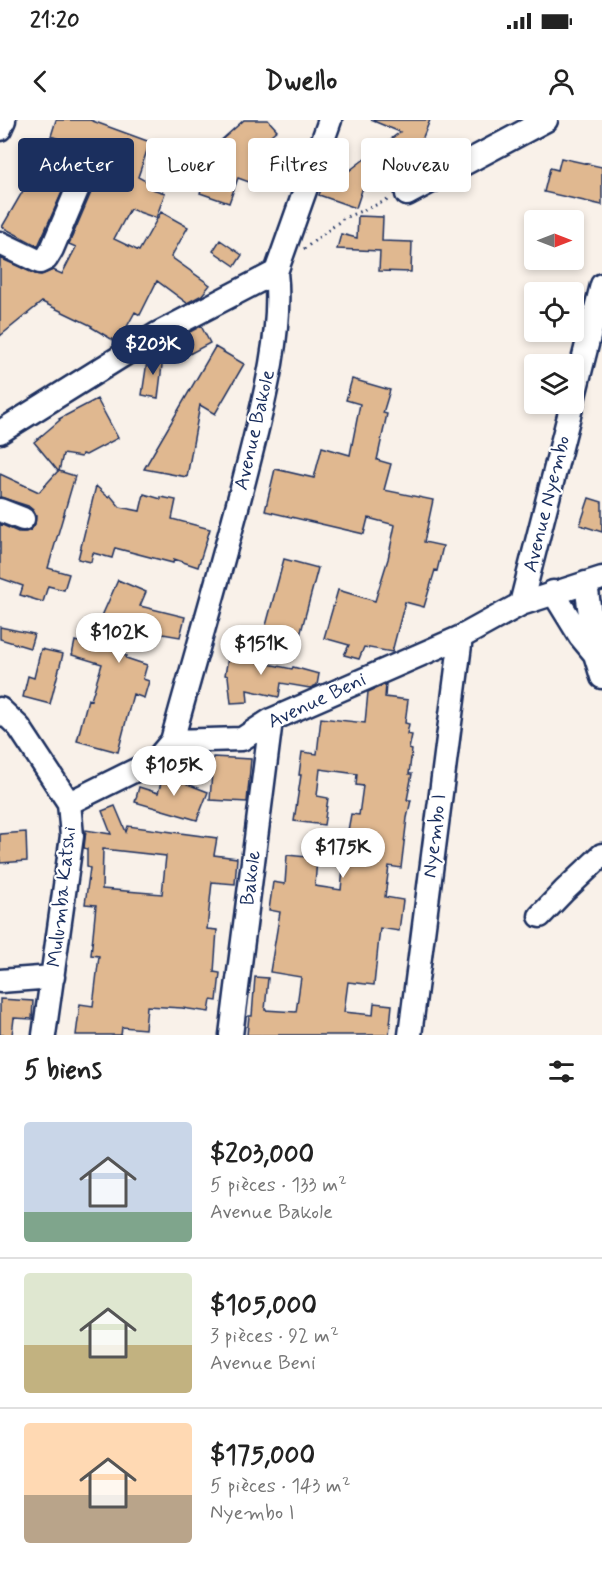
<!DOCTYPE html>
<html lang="fr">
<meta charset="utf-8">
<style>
body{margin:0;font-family:Mynerve,sans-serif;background:#f6f6f6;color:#222;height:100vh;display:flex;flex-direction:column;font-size:22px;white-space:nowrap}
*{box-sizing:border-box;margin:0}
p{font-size:20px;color:#767676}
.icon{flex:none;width:33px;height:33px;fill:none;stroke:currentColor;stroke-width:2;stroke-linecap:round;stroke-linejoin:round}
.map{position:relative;height:915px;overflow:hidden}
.panel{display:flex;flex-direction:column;background:#fff;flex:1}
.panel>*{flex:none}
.banner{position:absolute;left:18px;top:18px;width:567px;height:54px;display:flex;gap:12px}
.needle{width:39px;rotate:90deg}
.buttons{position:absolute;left:524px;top:90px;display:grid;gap:12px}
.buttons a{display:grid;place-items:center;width:60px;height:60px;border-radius:6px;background:#fff;box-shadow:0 3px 9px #0003;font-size:30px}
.price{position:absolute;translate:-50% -51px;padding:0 14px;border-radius:21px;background:#fff;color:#222;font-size:20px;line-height:39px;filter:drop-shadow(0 2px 3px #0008)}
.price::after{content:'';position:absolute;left:50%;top:36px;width:18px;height:14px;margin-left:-9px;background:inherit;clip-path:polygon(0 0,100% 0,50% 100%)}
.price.active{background:#1b2f5e;color:#fff}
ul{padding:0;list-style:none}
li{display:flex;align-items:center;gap:18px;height:150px;padding:0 24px}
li+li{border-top:2px solid #e0e0e0}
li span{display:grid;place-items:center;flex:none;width:168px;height:120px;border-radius:6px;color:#555}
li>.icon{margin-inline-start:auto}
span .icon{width:72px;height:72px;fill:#fffc;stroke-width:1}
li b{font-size:26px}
h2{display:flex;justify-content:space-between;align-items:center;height:72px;padding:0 24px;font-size:26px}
.tag{padding:0 21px;border-radius:6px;background:#fff;box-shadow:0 3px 9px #0003;font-size:21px;line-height:54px}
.tag.active{background:#1b2f5e;color:#fff}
.status{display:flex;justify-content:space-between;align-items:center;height:42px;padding:0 30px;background:#fff;direction:ltr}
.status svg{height:16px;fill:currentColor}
header{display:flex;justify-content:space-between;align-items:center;height:78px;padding:0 24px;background:#fff;font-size:27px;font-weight:700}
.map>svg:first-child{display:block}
</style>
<div class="status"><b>21:20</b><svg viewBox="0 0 49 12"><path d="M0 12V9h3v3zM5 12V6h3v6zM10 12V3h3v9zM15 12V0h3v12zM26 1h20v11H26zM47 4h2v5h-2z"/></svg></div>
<header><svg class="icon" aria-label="back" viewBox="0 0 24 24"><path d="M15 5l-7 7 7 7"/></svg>Dwello<svg class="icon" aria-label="person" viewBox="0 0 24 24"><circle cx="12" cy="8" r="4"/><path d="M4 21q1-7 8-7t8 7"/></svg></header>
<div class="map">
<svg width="602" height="915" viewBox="0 0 602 915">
<rect width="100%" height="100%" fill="#f9f1e9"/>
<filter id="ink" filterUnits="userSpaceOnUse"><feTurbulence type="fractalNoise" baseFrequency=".0167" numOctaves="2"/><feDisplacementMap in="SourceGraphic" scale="12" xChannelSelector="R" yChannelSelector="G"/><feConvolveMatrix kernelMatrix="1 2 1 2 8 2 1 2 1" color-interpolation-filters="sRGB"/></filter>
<g filter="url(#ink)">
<path fill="#e0b890" stroke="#1b2f5e" stroke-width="1.5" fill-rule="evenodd" d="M56,0h34l60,22 -12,35 13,7 -2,4 16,5 -9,25 -26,-9 -16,30 25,12 22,-39 27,15 -17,30 39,28 -8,10 -15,8 -30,-22 -17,34 -5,-3 -17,31 -27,-16 1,-1 -50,-24 -42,34v-78l35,16 6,1 12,-5 9,4 14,-27 -7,-3 32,-75v-7l-3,-7 -4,-3 -7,-1 -8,3 -41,92 -36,-19 33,-57 9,5 15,-36 -8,-3z
M244,0h24l9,10 -11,9 25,11 -7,16 -12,-5 -9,26 -25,-9 -9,25 -29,-10 17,-49z
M371,0h59l-11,27 8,11 -20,16 -21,-29 -15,38 -6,-2 -9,27 -37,-13 9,-25 14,5 -1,2 59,-45z
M561,38l41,9v38l-58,-13 6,-24 8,2z
M358,96l25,1 -1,24 30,1 -1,30 -32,-1 1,-20 -43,-2 4,-15 16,4z
M220,120l22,15 -7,11 -22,-15z
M201,206l9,17 -30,16 -9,-17z
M215,227l29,17 -29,50 -15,-9 -13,72 -43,-8z
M148,235l15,2 -5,41 -16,-3z
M352,259l38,11 -7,23 4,1 -10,46 14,4 -7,26 49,10 -9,42 19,4 -6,25 -2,-1 -11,37 -19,-5 -13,50 -28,-5 -5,12 -15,-4 5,-10 -25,-7 14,-48 37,11 13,-42 7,-34 -27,-7 -4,16 -99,-23 10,-42 39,9 8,-31 28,8 10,-51 -14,-4z
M97,279l21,39 -32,17 -4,-1 -1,3 -18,-3 -4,17 16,5 -27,92 21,6 -5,16 -16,-4 -5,16 -23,-7 3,-9 -23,-8v-54l18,8h8l5,-2 4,-6 1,-8 -3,-6 -5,-4 -28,-9v-23l39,18 19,-21 -24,-29 26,-22 -1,-1z
M96,366l12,11 2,-2 10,12 20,4 4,-17 17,5v-2l15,3 -4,19 38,10 -12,38 -24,-8 -1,4 -58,-15 -3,10 -19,-5 -2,9 -13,-3z
M589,378l13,4v30l-22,-7z
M284,439l34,9 -20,75 -34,-10z
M118,460l28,12 -6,14 45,11 -5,20 -29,-5 -19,-7 -13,29 8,2 -1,2 21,7 -4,14 6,2 -5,17 -11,-4 -15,58 -41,-11 11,-42 3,1 11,-36 -30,-9 3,-14 14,4z
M0,507l34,7 -4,14 -30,-9z
M230,526l25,5 -2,10 39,8 1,-2 26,7 -2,11 -7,3 -29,-5 -2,14 -32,-7 1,12 -17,1 -3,-27 -3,-1z
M41,529l22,5 -13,50 -27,-7 5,-21 6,2z
M386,564l-1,13 23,3 -3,23 4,1 -2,10 5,1 -3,14 3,1 -3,24h3l-5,26h4l-4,18 -6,50 -12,-2 -4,31 18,3 -4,31 -19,-3 -6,57 -26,-3 -4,30 29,3 1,-12 18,2 -3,30h-142l2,-19h3l3,-39 13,1 -3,32 31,2 5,-35 -31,-5 10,-60 -11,-2 4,-28 12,2 2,-29 30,3 -2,28 26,4 4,-43 6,-33 8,1 4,-29 -7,-1 1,-11 -37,-5 -3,27 11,2 -4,27 -30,-4 7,-46h-2l3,-23 15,2 4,-36 44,5 3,-31z
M213,637l38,2 -4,43 -37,-2z
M165,650l13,4 -1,6 31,12 -11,28 -62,-18 4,-15 19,6z
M115,686l11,26 2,-6 89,12 -3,17 23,3 -2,26 -23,-2 -5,47 10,1 -3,42 6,1 -3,28 -6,-1 -2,12 -27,-4 -35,-2 -2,23 -23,-2 -1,8h-45l4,-31 13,2 6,-50 -8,-1 5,-50 -11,-1 5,-36 -3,-1v-18l-3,-1 2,-18 25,4 -9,-23zM103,729l63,7 -4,38 -60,-5z
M26,712l1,29 -27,2v-29z
M0,879l33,2 -1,18 -18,-1 -2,17h-12z"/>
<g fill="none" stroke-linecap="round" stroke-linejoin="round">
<g stroke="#1b2f5e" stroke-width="27">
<path id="minor" d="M0,9l4,-9
M407,74l139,-74
M0,123l40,19 6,-3 6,-10 36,-85
M573,280l29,-115
M0,312l157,-98 119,-62
M0,390l23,9
M586,463l9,70
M553,472l27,44 15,18 7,23
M521,484l51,-200
M0,589l19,18 50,76 3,33 -28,199
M172,621c25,-91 52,-181 75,-272 15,-60 36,-136 29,-197l54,-152
M69,683l87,-43 16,-19 70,-2 29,-19 190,-83 60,-33 81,-26
M540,796l24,-25 38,-36
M0,861l53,-4
M231,915l40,-315
M410,915l51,-398"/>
</g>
<path stroke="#1b2f5e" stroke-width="3" stroke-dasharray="1.5 4.5" stroke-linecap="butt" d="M304,129l40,-31 44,-18"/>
<use href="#minor" stroke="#fff" stroke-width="22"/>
</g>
</g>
<g text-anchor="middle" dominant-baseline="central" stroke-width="4.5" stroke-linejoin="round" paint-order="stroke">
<g font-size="20" fill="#1b2f5e" stroke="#fff">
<text transform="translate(255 310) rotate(-77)">Avenue Bakole</text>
<text transform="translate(547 384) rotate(-76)">Avenue Nyembo</text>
<text transform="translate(317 581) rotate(-25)">Avenue Beni</text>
<text transform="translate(435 716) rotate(-83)">Nyembo I</text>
<text transform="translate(251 758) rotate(-83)">Bakole</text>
<text transform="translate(62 777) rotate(-84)">Mulumba Katshi</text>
</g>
</g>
</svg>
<div class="buttons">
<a><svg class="needle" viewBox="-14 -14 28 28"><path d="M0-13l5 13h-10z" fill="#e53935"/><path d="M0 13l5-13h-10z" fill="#767676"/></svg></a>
<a><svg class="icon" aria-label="locate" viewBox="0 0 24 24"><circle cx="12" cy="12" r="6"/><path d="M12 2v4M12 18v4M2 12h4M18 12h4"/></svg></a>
<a><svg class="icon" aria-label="layers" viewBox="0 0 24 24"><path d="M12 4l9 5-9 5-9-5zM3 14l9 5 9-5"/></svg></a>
</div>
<b class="price active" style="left:153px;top:256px">$203K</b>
<b class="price" style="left:119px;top:544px">$102K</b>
<b class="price" style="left:261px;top:556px">$151K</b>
<b class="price" style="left:174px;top:677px">$105K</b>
<b class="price" style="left:343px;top:759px">$175K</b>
<div class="banner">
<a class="tag active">Acheter</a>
<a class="tag">Louer</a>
<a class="tag">Filtres</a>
<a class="tag">Nouveau</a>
</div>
</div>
<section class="panel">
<h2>5 biens<svg class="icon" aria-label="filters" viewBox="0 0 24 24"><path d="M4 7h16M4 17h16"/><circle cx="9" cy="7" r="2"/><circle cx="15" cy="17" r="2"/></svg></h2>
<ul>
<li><span style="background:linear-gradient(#c9d6e8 75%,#7fa58c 0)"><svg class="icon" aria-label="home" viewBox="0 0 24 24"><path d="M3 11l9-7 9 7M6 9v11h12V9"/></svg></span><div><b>$203,000</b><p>5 pièces · 133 m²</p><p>Avenue Bakole</p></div></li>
<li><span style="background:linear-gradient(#dfe7d0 60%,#c2b280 0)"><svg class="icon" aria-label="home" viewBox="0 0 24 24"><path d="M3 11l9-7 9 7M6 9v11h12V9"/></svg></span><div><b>$105,000</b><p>3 pièces · 92 m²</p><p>Avenue Beni</p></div></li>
<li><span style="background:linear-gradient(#ffd9b3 60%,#b9a48a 0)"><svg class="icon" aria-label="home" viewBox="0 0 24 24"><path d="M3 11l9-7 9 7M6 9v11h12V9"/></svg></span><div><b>$175,000</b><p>5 pièces · 143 m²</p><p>Nyembo I</p></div></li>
</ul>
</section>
